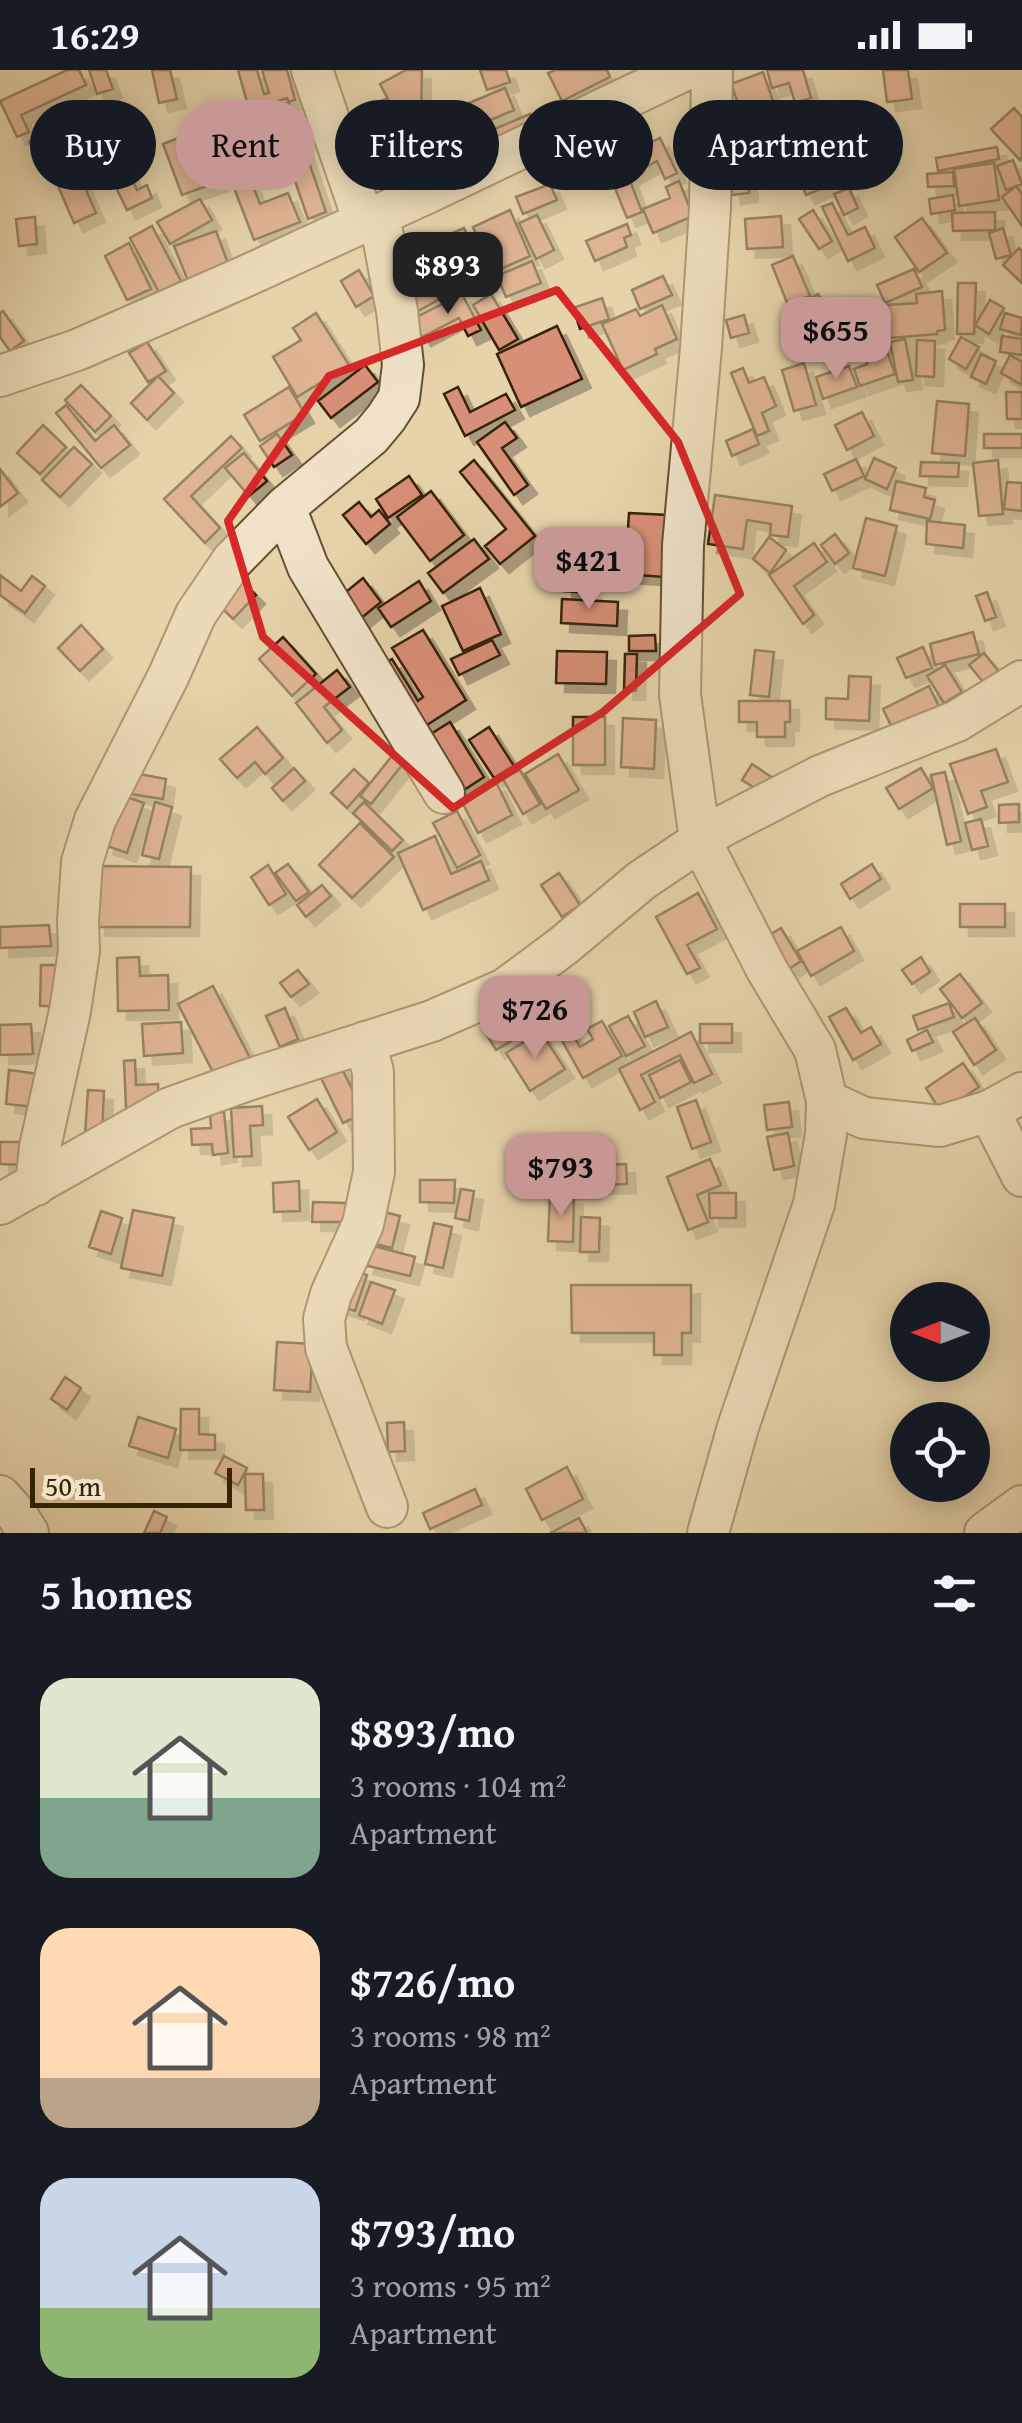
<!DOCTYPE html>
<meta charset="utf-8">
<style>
body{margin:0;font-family:"Gentium Book Plus",serif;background:#242831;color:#f1f3f6;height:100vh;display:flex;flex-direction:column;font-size:38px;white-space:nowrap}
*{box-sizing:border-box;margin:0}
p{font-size:32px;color:#9ea1a6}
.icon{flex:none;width:55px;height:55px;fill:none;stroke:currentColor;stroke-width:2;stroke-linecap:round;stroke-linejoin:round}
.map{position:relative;height:1463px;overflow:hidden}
.panel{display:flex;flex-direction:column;background:#171b24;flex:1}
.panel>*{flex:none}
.banner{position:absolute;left:30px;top:30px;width:962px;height:90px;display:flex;gap:20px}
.needle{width:65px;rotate:270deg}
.tools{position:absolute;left:890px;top:1212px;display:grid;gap:20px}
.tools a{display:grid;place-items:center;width:100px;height:100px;border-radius:50%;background:#171b24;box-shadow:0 5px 25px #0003;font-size:50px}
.scale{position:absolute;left:30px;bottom:25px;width:202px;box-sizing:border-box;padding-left:10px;border:5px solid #372407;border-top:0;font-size:28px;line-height:35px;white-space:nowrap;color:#372407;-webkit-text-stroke:8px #efe2c8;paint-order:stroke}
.price{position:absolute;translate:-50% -85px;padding:0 22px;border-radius:20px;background:#c59692;color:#111;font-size:32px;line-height:65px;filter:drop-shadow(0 2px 5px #0008)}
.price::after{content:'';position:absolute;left:50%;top:60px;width:30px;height:22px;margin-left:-15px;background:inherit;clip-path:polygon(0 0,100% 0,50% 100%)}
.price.active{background:#222;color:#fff}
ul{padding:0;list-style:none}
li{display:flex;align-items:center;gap:30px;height:250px;padding:0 40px}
li span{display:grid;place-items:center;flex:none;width:280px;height:200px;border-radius:30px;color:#555}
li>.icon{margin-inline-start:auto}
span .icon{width:120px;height:120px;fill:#fffc;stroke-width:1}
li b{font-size:42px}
h2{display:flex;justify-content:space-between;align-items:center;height:120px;padding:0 40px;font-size:42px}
.tag{padding:0 35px;border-radius:45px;background:#171b24;box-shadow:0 5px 25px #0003;font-size:35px;line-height:90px}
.tag.active{background:#c59692;color:#111}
.status{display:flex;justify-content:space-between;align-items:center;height:70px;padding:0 50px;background:#171b24;direction:ltr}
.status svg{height:28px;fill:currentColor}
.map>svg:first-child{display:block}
</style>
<div class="status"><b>16:29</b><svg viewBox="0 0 49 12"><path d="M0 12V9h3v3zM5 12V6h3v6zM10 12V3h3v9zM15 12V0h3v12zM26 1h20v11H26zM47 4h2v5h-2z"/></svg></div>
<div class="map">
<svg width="1022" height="1463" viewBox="0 0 1022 1463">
<defs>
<filter id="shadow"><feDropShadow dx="9" dy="9" stdDeviation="0" flood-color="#0004"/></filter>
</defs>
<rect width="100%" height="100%" fill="#e6d3aa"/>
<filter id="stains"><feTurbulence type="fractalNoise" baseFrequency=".002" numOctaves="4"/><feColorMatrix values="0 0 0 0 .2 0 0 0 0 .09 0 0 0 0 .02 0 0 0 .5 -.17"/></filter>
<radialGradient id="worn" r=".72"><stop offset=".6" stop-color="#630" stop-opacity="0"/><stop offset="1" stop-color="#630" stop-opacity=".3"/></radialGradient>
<path fill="#d88f78" stroke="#372407" stroke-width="2.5" filter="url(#shadow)" d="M67,0h12l7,15 -65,30 8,17 -12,5 -17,-36z
M89,0h17l7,19 -16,5z
M152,0h18l7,29 -18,4z
M238,0h19l7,24 5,-1 -7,-23h25l8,30 -45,13z
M406,0h16l-2,89 -40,-75z
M480,0h26l4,12 -23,8z
M555,0h52l3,7 -48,24 -14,-28z
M767,0h36l8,28 -16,5 -6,-20 -17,5z
M883,0h25l4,29 -25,3z
M763,2l14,41 -18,7 5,13 -33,12 -8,-21 20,-7 -12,-33z
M505,18l9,22 -35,15 -10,-22z
M287,28l39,114 -18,7 -39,-115z
M386,29l7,17 -11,4 16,37 -23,10 -23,-54z
M256,35l5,13 -30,12 29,74 28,-11 12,29 -46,18 -45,-117z
M1014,38l8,9v40l-2,3 -29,-31z
M530,44l8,21 -39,17 -9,-21z
M60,49l20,28 -18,13 -5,-7 -13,9 -15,-20z
M825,61l6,15 -15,6 -6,-15z
M181,67l11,33 22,-8 7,19 -39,14 -19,-51z
M660,68l17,35 -12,6 -8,-18 -26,14 -9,-18z
M804,71l11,29 20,-8 7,18 -36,15 -19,-48z
M745,76l4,47 -17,2 -4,-48z
M997,77l2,12 -61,12 -2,-13z
M622,90l20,52 -15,6 -21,-52z
M1013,90l9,24 -16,6 -9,-24z
M994,93l5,37 -40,6 -5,-37z
M127,98l10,22 10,-5 5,13 -25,12 -17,-35z
M953,102l1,14 -26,1 -1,-13z
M80,106l16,37 -22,10 -16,-37z
M679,111l14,35 -40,17 -10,-24 27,-11 -4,-11z
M550,114l7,16 -34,14 -7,-17z
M1016,116l6,8v32l-20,-29z
M849,118l9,20 -14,7 -10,-21z
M953,125l2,15 -24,4 -2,-15z
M200,129l12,21 -42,24 -13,-22z
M832,133l16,32 17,-8 10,21 -27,13 -26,-54z
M510,140l20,46 -36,16 -21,-45z
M813,140l19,31 -13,8 -20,-30z
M995,142v18l-42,1 -1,-18z
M537,145l17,35 -18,9 -17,-36z
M781,146l2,31 -36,2 -2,-30z
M35,147l2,27 -18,2 -3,-27z
M922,148l25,35 -28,19 -24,-35z
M627,154l4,11 -7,3 3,9 -32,14 -9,-20z
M152,156l29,55 -22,11 -29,-54z
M464,158l10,23 -38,16 -10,-22z
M1003,158l8,27 -15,4 -7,-26z
M216,161l13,35 -41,15 -14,-35z
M129,173l22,46 -24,11 -22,-44z
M1019,178l3,3v32l-19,-18z
M793,186l17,40 -22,9 -16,-40z
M532,191l9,22 -35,14 -9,-21z
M914,199l8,18 -37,16 -8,-18z
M359,200l15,26 -18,11 -15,-26z
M432,202l13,24 -36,20 -13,-24z
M663,206l9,19 -32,14 -8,-19z
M958,213h18l-2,51h-17z
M942,221l3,39 -8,1v3l-47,4 -3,-33 30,-2 -1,-9z
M462,224l19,36 -13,6 -9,-18 -37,19 -9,-18z
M491,224l27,45 -19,11 -26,-45z
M818,224l14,20 -27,18 -13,-20z
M602,228l7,21 -29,10 -7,-21z
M990,230l14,8 -15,26 -14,-9z
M662,235l15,34 -22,10 2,5 -34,16 -21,-46 34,-15 4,7z
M3,241l21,30 -14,10 -10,-14v-24z
M863,241l7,16 -60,25 -6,-16z
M316,243l33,52 -52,32 -24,-40 28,-17 -8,-12z
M1005,243l17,5 -1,17 -21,-6z
M744,245l5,18 -18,5 -5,-18z
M557,256l25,53 -61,28 -24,-53z
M880,261l15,43 -35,12 -6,-17 13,-5 -8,-25z
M1002,266l20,3v16l-22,-3z
M961,267l18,10 -13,22 -17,-10z
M905,269l8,41 -15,2 -8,-40z
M917,270l18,1 -1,36 -18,-1z
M147,272l19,29 -18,11 -19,-29z
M981,284l15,7 -10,23 -15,-7z
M1010,285l12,7v23l-21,-12z
M804,293l12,42 -22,6 -12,-41z
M365,295l13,17 -47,36 -13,-17z
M849,296l8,21 -34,12 -7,-22z
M743,298l6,15 15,-6 12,29 -14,7 7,18 -12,5 -26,-63z
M158,306l16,17 -27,27 -16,-17z
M81,315l30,31 -16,16 -30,-32z
M289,317l16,27 -45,27 -16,-26z
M458,317l12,25 36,-18 9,16 -50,26 -21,-42z
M1006,322h16v27h-15z
M937,331l32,3 -4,52 -33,-3z
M66,335l29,36 19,-16 16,20 -29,23 -45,-55z
M862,342l12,24 -27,14 -12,-25z
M505,352l12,16 -15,10 26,37 -14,10 -37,-53z
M43,355l23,22 -26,27 -23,-21z
M753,359l6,15 -27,12 -6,-15z
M277,364l15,21 -18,12 -14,-21z
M984,364h38v14h-38z
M231,366l11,12 -51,48 29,32 -15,15 -41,-44z
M74,377l18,17 -32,33 -18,-17z
M244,383l23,28 -18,15 -24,-28z
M874,388l22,10 -9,21 -22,-10z
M856,389l8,17 -32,15 -8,-17z
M474,390l61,76 -35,28 -15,-18 21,-17 -46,-57z
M998,390l5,54 -24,2 -6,-53z
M921,392l38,1 -1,14 -38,-1z
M0,399l18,24 -18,14z
M409,406l13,19 -34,23 -12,-19z
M896,411l30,7 -2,9 11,3 -5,19 -40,-9z
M1007,412l15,1v28l-18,-2z
M431,421l33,44 -34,26 -33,-44z
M715,425l77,11 -4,31 -18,-2 1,-11 -24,-4 -4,29 -35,-5z
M359,432l12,15 8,-7 11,14 -24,20 -23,-29z
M629,443l39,2 -4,62 -39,-3z
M866,448l31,8 -12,50 -32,-8z
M927,451l38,4 -2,23 -37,-4z
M835,464l14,19 -14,11 -14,-19z
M769,467l17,13 -16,23 -17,-14z
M474,469l15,20 -46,34 -15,-20z
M616,470l1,23 -53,3 -1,-22z
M814,473l13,19 -33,24 20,29 -11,9 -34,-49z
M564,499l14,1 -1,22 -14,-1z
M0,505l21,16 11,-15 13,10 -20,27 -25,-18z
M237,506l19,19 -23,24 -19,-19z
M363,508l18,24 -27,22 -19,-23z
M419,511l12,20 -40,26 -13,-19z
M480,518l21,46 -38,17 -21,-45z
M987,522l9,25 -11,4 -9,-25z
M562,529l56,3 -1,24 -56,-3z
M81,555l22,24 -23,22 -22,-23z
M423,560l43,70 -47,30 -39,-63 12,-8 26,42 5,-4 -31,-49z
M973,562l6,22 -44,11 -5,-21z
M655,565l1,16h-27v-15z
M283,567l33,37 -24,22 -33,-37z
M492,570l8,15 -41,20 -8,-16z
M923,577l9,21 -26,10 -9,-20z
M755,580l19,2 -5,45 -19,-2z
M557,581l50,1 -1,32 -50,-1z
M984,583l23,29 -14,12 -24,-29z
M625,584h12l-1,37h-12z
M945,595l17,27 -18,11 -17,-27z
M337,600l13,17 -26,20 18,23 -15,13 -31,-40z
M849,606l22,1 -2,44 -43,-2v-21l22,1z
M929,616l14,29 -46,23 -14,-29z
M739,631h51v21h-5v15h-28v-15h-18z
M573,647h32v48h-32z
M623,648l33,2 -2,49 -33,-2z
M450,652l34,55 -34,22 -35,-55z
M257,657l26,31 -18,16 -10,-12 -18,16 -17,-19z
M489,657l25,39 -20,12 -25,-38z
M403,672l11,8 -43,54 -11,-8z
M996,679l12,33 -27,9 6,16 -19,7 -18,-50z
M558,684l21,36 -33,19 -21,-35z
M752,694l21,14 -10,15 -21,-13z
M294,698l11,13 -22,20 -11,-13z
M921,698l12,20 -34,21 -13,-21z
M354,699l15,14 -22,25 -16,-15z
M520,700l20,34 -17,10 -20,-35z
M128,702l38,7 -3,20 -39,-6z
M945,702l16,69 -14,4 -16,-70z
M496,712l16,33 -34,18 -17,-33z
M121,725l23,8 -17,50 -23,-8z
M155,732l17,5 -13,52 -17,-4z
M364,732l39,38 -11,11 -39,-38z
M1019,734v18l-20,1v-18z
M457,741l23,44 -23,13 -24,-45z
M981,749l7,27 -16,4 -7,-27z
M360,753l34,34 -42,41 -33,-33z
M435,766l16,38 30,-13 8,19 -66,30 -25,-57z
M288,794l21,28 -13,9 -21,-28z
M872,794l9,15 -31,20 -9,-15z
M268,795l18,29 -17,11 -18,-28z
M96,796l95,1 -1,60h-94z
M559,803l21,32 -18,12 -21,-32z
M322,815l9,11 -25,21 -9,-12z
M698,823l19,36 -30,16 13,23 -13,6 -31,-57z
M960,834h45v23h-45z
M49,855l2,21 -51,2v-21z
M841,857l13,24 -43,25 -14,-25z
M781,858l20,33 -18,12 -20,-34z
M139,887l1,19 28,-1 1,35 -51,1 -1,-53z
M921,887l9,15 -18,12 -10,-14z
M41,895h19l-1,41h-19z
M298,900l11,14 -18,13 -11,-14z
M960,904l22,29 -20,15 -22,-29z
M213,916l37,72 -35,18 -37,-72z
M656,931l12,26 -23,10 -11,-25z
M949,933l5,14 -36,13 -5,-14z
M522,937l11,21 -37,22 -13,-21z
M285,938l13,31 -18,8 -14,-31z
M846,938l15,25 10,-6 10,17 -28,16 -24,-43z
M628,946l17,30 -19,10 -17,-30z
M975,948l21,32 -22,15 -21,-33z
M602,951l20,35 -39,22 -23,-41 11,-6 9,16 13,-8 -6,-10z
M181,952l2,31 -39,3 -2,-32z
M31,954l2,30 -33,1v-30z
M700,954h32v19h-32z
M927,960l6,12 -21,9 -5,-11z
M541,962l24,37 -35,22 -24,-38z
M691,962l21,42 -18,9 -14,-28 -39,20 14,27 -15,8 -21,-41z
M135,990l1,25 22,-1 1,23 -33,1 -2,-47z
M680,990l11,22 -31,16 -11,-23z
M339,993l25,50 -21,10 -24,-49z
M963,993l16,24 -38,25 -15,-24z
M9,1000l30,4 -4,33 -29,-3z
M88,1020l16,1 -2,44 -17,-1z
M317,1029l20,33 -28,18 -21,-33z
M696,1030l15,42 -19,7 -15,-42z
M789,1032l3,25 -25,3 -3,-25z
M262,1036l1,19 -13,1 2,30 -18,1 -3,-49z
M224,1042l4,41 -15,2 -1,-11 -20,1 -1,-16 20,-1 -1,-15z
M788,1063l6,33 -20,4 -7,-33z
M0,1072h29v23l-29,-1z
M710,1089l11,26 -24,10 11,27 -20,8 -21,-53z
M626,1094l1,20 -27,1v-20z
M566,1102l26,1 -1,17h-26z
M420,1110h35l-1,23 -34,-1z
M299,1111l1,30 -26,1 -1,-29z
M461,1119l13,2 -5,30 -14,-3z
M709,1123h27v25h-26z
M550,1125l24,1 -1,46 -25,-1z
M313,1132l33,1v19h-34z
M133,1140l41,8 -12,58 -41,-8z
M101,1141l21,7 -11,36 -22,-7z
M384,1142l16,4 -8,32 -16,-4z
M581,1147l19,1 -1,34h-19z
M434,1153l18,4 -9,41 -18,-4z
M370,1175l45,12 -5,19 -46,-11z
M348,1198l19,7 -12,36 -19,-6z
M371,1212l24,8 -13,34 -23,-9z
M571,1215h120v48h-9v22h-28v-22h-82z
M277,1272l36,2 -3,48 -36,-2z
M65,1307l16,11 -14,22 -16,-11z
M181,1339h18v25l16,1v15h-35z
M138,1347l38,12 -8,29 -39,-12z
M404,1352l1,29 -17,1 -1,-29z
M224,1386l23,12 -9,17 -23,-12z
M567,1397l16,32 -41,21 -16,-31z
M245,1404h18l1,36h-18z
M475,1419l7,16 -52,24 -7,-16z
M154,1441l13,6 -7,16h-16z
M579,1448l8,15h-37z"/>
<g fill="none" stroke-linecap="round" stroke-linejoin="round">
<g stroke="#635030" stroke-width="44">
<path id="minor" d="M312,0l52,152
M0,306l77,-26 169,-74 183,-84 256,-122
M285,437l23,60 136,226
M365,972l8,30 1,100 -11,52 -32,70 -7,25 2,29 61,159
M827,1031l37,17 76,8 49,-15 33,-18
M989,1041l33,65
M36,1115l4,-38 30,-136 9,-60 -1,-31 4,-58 13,-42 73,-143 28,-63 36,-53 53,-54 86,-71 15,-18 13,-20 4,-33 -6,-54 -18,-96
M0,1134l170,-96 78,-28 184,-59 73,-32 58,-43 79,-66 79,-53 99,-51 137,-55 65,-40
M0,1426l17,19 11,18
M708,1463l30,-106 76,-223 12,-70 1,-33 -12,-51 -48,-80 -67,-130 -20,-145 3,-150 18,-197 9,-140 2,-138
M985,1463l37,-27"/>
</g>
<use href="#minor" stroke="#efe2c8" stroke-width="40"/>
</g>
<path d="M0 0H1022V1463H0ZM557,220l121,152 62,152 -137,118 -150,96 -190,-171 -35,-116 101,-145z" fill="#e6d3aa" fill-opacity=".55" fill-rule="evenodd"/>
<path fill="none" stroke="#d62828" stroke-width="8" stroke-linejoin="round" d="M557,220l121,152 62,152 -137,118 -150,96 -190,-171 -35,-116 101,-145z"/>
<rect width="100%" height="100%" filter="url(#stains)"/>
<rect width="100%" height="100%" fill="url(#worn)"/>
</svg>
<div class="tools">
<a><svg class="needle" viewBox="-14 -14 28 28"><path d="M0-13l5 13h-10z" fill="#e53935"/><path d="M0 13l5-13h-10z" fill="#9ea1a6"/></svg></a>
<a><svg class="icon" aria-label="locate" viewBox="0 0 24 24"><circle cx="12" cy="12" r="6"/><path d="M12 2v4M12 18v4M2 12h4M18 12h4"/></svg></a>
</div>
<div class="scale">50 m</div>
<b class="price active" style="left:448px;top:247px">$893</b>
<b class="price" style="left:836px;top:312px">$655</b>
<b class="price" style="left:589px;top:542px">$421</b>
<b class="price" style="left:535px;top:991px">$726</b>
<b class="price" style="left:561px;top:1149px">$793</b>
<div class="banner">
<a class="tag">Buy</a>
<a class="tag active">Rent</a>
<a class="tag">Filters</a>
<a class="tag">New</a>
<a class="tag">Apartment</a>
</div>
</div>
<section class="panel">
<h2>5 homes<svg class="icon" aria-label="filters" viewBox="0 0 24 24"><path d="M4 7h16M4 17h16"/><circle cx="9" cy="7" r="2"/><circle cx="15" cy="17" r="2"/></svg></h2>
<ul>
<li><span style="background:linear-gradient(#dfe7d0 60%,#7fa58c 0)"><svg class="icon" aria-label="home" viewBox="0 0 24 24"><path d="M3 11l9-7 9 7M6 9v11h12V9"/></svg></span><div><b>$893/mo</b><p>3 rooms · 104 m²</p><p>Apartment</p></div></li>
<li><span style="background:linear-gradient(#ffd9b3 75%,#b9a48a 0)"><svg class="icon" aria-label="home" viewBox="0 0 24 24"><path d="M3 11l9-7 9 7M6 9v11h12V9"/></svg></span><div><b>$726/mo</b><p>3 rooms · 98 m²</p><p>Apartment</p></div></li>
<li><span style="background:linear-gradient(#c9d6e8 65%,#8fb573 0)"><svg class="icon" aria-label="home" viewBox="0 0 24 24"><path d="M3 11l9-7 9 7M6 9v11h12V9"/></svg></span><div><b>$793/mo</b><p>3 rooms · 95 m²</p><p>Apartment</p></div></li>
</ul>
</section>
